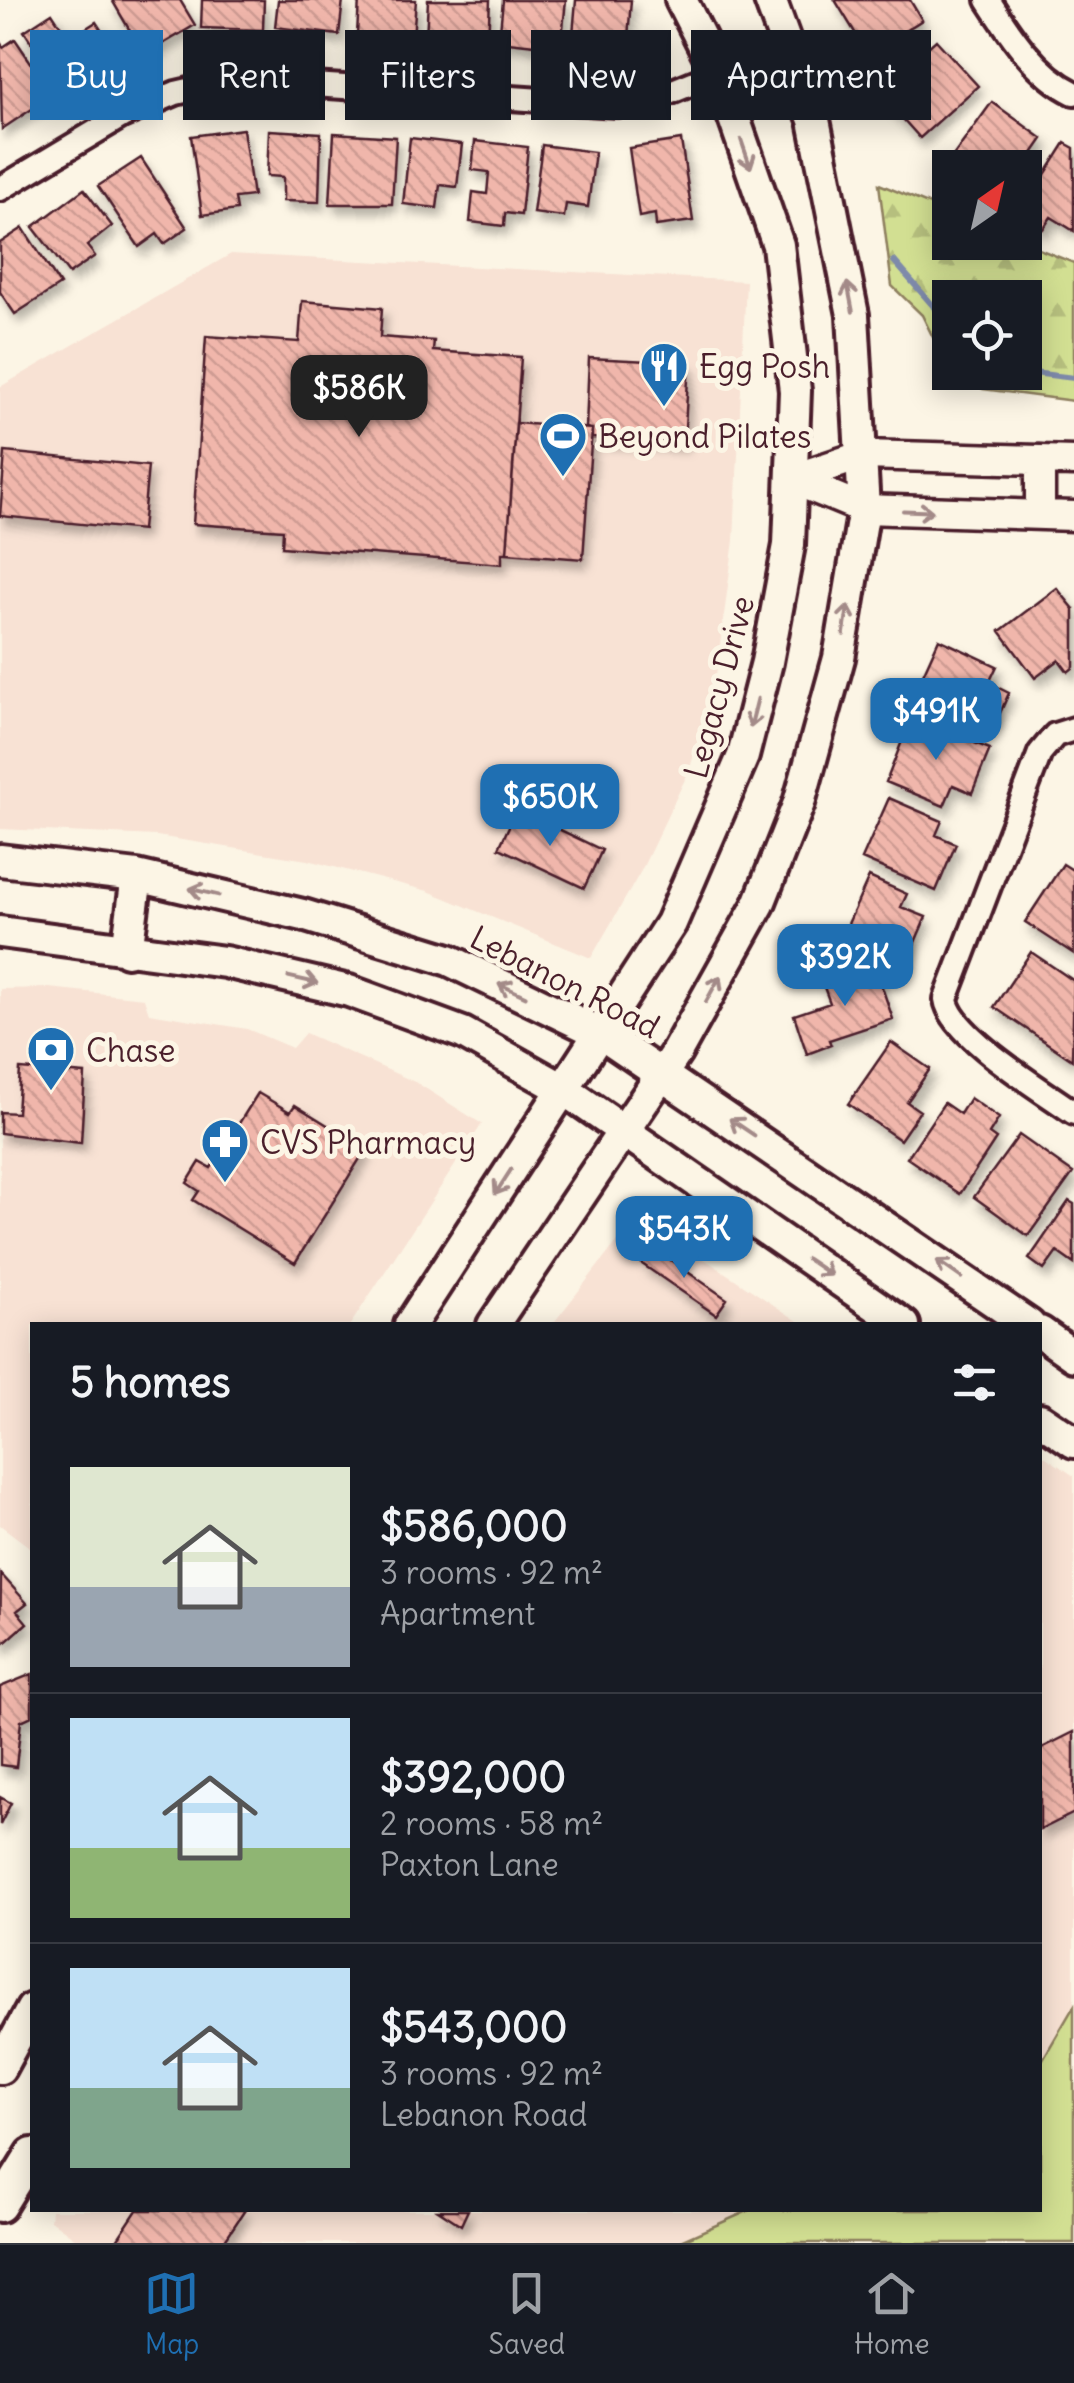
<!DOCTYPE html>
<meta charset="utf-8">
<style>
body{margin:0;font-family:Delius,sans-serif;background:#20242c;color:#f1f3f6;height:100vh;display:flex;flex-direction:column;font-size:38px;white-space:nowrap}
*{box-sizing:border-box;margin:0}
p{font-size:32px;color:#9ea1a6}
.icon{flex:none;width:55px;height:55px;fill:none;stroke:currentColor;stroke-width:2;stroke-linecap:round;stroke-linejoin:round}
.map{position:relative;flex:1;overflow:hidden}
.panel{position:absolute;left:30px;top:1322px;width:1012px;height:890px;display:flex;flex-direction:column;background:#171b24;border-radius:0px;box-shadow:0 5px 25px #0003}
.panel>*{flex:none}
.top-card{position:absolute;left:30px;top:30px;width:1015px;height:90px;display:flex;gap:20px}
.needle{width:65px;rotate:34deg}
.tools{position:absolute;left:932px;top:150px;display:grid;gap:20px}
.tools a{display:grid;place-items:center;width:110px;height:110px;border-radius:0px;background:#171b24;box-shadow:0 5px 25px #0003;font-size:50px}
.price{position:absolute;translate:-50% -85px;padding:0 22px;border-radius:20px;background:#1f6fb2;color:#fff;font-size:32px;line-height:65px;filter:drop-shadow(0 2px 5px #0008)}
.price::after{content:'';position:absolute;left:50%;top:60px;width:30px;height:22px;margin-left:-15px;background:inherit;clip-path:polygon(0 0,100% 0,50% 100%)}
.price.on{background:#222;color:#fff}
ul{padding:0;list-style:none}
li{display:flex;align-items:center;gap:30px;height:250px;padding:0 40px}
li+li{border-top:2px solid #363941}
li span{display:grid;place-items:center;flex:none;width:280px;height:200px;border-radius:0px;color:#555}
li>.icon{margin-inline-start:auto}
span .icon{width:120px;height:120px;fill:#fffc;stroke-width:1}
li b{font-size:42px}
h2{display:flex;justify-content:space-between;align-items:center;height:120px;padding:0 40px;font-size:42px}
.pill{padding:0 35px;border-radius:0px;background:#171b24;box-shadow:0 5px 25px #0003;font-size:35px;line-height:90px}
.pill.on{background:#1f6fb2;color:#fff}
.tabs{display:flex;justify-content:space-around;align-items:center;height:140px;border-top:2px solid #363941;background:#171b24;font-size:28px;color:#9ea1a6}
.tabs a{display:grid;justify-items:center;gap:5px}
.tabs .on{color:#1f6fb2}
.map>svg:first-child{display:block}
</style>
<div class="map">
<svg width="1074" height="2243" viewBox="0 0 1074 2243">
<defs>
<pattern id="forest-firs" width="22" height="20" patternUnits="userSpaceOnUse" patternTransform="scale(2.5)"><rect width="22" height="20" fill="#d2df92"/><path d="M5 1l3.5 6h-7zM16 11l3.5 6h-7z" fill="#b6bf7e"/></pattern>
<pattern id="building-back-hatch" width="6" height="6" patternUnits="userSpaceOnUse" patternTransform="scale(2.5)"><rect width="6" height="6" fill="#f0b6ab"/><path d="M-1 5l2 2M0 0l6 6M5-1l2 2" fill="none" stroke="#cf9c93"/></pattern>
<filter id="shadow"><feDropShadow dx="4.5" dy="8" stdDeviation="5" flood-color="#0004"/></filter>
</defs>
<rect width="100%" height="100%" fill="#fcf5e5"/>
<filter id="ink" filterUnits="userSpaceOnUse"><feTurbulence type="fractalNoise" baseFrequency=".01" numOctaves="2"/><feDisplacementMap in="SourceGraphic" scale="20" xChannelSelector="R" yChannelSelector="G"/><feConvolveMatrix kernelMatrix="1 2 1 2 8 2 1 2 1" color-interpolation-filters="sRGB"/></filter>
<g filter="url(#ink)">
<path fill="#f8e2d4" d="M231,254l515,27 -12,259 -20,150 -25,81 -48,100 -50,87 -163,-67 -121,-31 -150,-24 -157,-7v-442z
M49,988l95,10 5,15 98,16 45,19 13,-15 112,50 65,41 -132,201h-318v224l-32,-24v-536z
M638,1215l166,110h-252z
M1040,1453l34,23v530l-34,58z
M51,2210h699l-74,33h-595l-31,-23z"/>
<path fill="#d2df92" stroke="#8e7f5e" stroke-width="2.5" d="M1074,2006v237h-398l74,-33h290v-146z"/>
<path fill="url(#forest-firs)" stroke="#8e7f5e" stroke-width="2.5" d="M879,184l71,29v29l74,1 50,20v138l-91,-12 -28,-16 70,-1v-74h-75l-2,70 -26,-53 -30,-29z"/>
<g fill="none" stroke-linecap="round" stroke-linejoin="round">
<path stroke="#7e8aaa" stroke-width="6" d="M894,261l56,64
M1025,372l49,6"/>
</g>
<path fill="url(#building-back-hatch)" stroke="#4a1f2b" stroke-width="2.5" filter="url(#shadow)" d="M112,0h68l15,25 -51,30z
M202,0h62l-1,30 -62,-2z
M278,0h65l-4,35 -64,-8z
M359,0h57l-3,38 -56,-4z
M428,0h62l-2,42 -62,-4z
M503,0h63l-5,48 -62,-7z
M576,0h55l-4,51 -55,-5z
M835,0h75l12,20 -54,34z
M52,13l17,26 27,-17 22,34 -54,36 -40,-61z
M15,39l38,56 -51,34 -2,-87 3,5z
M936,40l42,46 -58,52 -42,-47z
M992,102l51,37 -20,29h-68l-7,-5z
M243,129l10,67 -18,2 2,12 -35,5 -11,-79z
M269,130l52,3 -2,69 -36,-1v-24l-16,-1z
M334,133l62,4 -4,67h-62z
M410,138l52,6 -5,43 -17,-2 -3,23 -34,-4z
M681,140l12,81 -37,5 -1,-12 -16,3 -10,-69z
M475,141l53,6 -7,68 -16,-2 -1,13 -34,-4 3,-30 14,2 2,-22 -17,-2z
M1065,143l9,5v83l-23,-14 -8,12 -18,-12v-11z
M542,145l53,7 -7,55 -22,-3 -2,13 -31,-4z
M141,158l46,70 -23,16 -7,-10 -18,13 -41,-61z
M84,189l28,37 -25,20 8,10 -26,18 -36,-47z
M23,228l37,57 -45,29 -15,-22v-49z
M302,301l80,7 -2,29 54,4 -1,10 88,6 -14,196h-5v11l-220,-17 1,-17 -90,-6 13,-188 93,6z
M589,358l100,5 -5,80 -92,-5v-9l-6,-1z
M516,423l76,6 -9,130 -76,-6z
M5,452l143,14 -6,64 -142,-14z
M1057,588l17,21v58l-6,5 -9,-12 -24,18 -35,-47z
M939,639l58,27 -8,17 20,10 -13,29 -14,-6 -7,14 -64,-29z
M911,718l79,31 -18,44 -19,-8 -9,21 -58,-24z
M889,798l53,23 -6,14 20,9 -20,47 -74,-32z
M517,809l85,41 -18,38 -85,-40z
M1063,864l11,7v83l-49,-32z
M869,877l38,17 -6,13 25,10 -20,46 -63,-28z
M1031,952l43,29 -2,79 -78,-53z
M874,964l19,55 -64,21 2,5 -24,9 -13,-39 36,-12 -8,-21z
M891,1042l39,27 -23,33 13,9 -20,29 -52,-36z
M20,1069l65,5 -4,69 -81,-10v-21l17,1z
M258,1093l32,19 5,-7 71,44 -71,114 -102,-63 6,-9 -12,-8 13,-21 11,6z
M970,1098l29,20 -10,16 7,5 -36,55 -53,-36 37,-55 16,11z
M1019,1135l54,38 -45,63 -54,-39z
M1069,1201l5,3v60l-17,-12 -13,18 -15,-11z
M653,1248l74,51 -11,16 -74,-51z
M1,1574l26,29 -10,8 10,12 -27,24z
M32,1674v42l-11,5 -5,46 -16,-2v-78z
M1074,1732v81l-34,17v-81z
M0,1797l11,6 -11,22z
M137,2210h108l-22,33h-108z
M438,2210h30l-7,15z"/>
<g fill="none" stroke-linecap="round" stroke-linejoin="round">
<g stroke="#4a1f2b" stroke-width="30">
<path id="minor" d="M988,0c22,34 48,75 86,93
M0,189l122,-73 54,-23 30,-7 77,-3 334,22 39,-7 130,-53
M1074,729l-19,6 -15,18 -94,246c4,36 98,92 128,114"/>
</g>
<g stroke="#4a1f2b" stroke-width="35">
<path id="tertiary" d="M1040,460v55
M791,479l73,30 210,7
M791,479l72,-24 211,6"/>
</g>
<g stroke="#4a1f2b" stroke-width="38">
<path id="secondary" d="M0,860l137,16 166,39 146,45 151,73 429,292
M0,932l225,30 124,29 114,42 100,56 341,236
M127,951l10,-75
M410,1325l261,-402 72,-167 24,-94 22,-117 6,-154 -17,-146 -59,-170 -38,-75
M493,1325l183,-272 83,-149 40,-101 40,-145 25,-149 -11,-194 -39,-195 -44,-120
M1040,1332l34,24
M1040,1419l34,23
M0,2068l32,-59
M0,2206l32,-52"/>
</g>
<use href="#minor" stroke="#fcf5e5" stroke-width="22"/>
<use href="#tertiary" stroke="#fcf5e5" stroke-width="28"/>
<use href="#secondary" stroke="#fcf5e5" stroke-width="30"/>
</g>
<defs><path id="oneway-shaft" d="M-6 0H5M1.5-3L5.5 0L1.5 3" fill="none" stroke-width="1.6" stroke-linecap="round" stroke-linejoin="round" transform="scale(2.5)"/></defs>
<g stroke="#a38a88">
<use href="#oneway-shaft" transform="translate(746 154) rotate(71)"/>
<use href="#oneway-shaft" transform="translate(850 297) rotate(-101)"/>
<use href="#oneway-shaft" transform="translate(918 511) rotate(2)"/>
<use href="#oneway-shaft" transform="translate(846 620) rotate(-81)"/>
<use href="#oneway-shaft" transform="translate(754 713) rotate(104)"/>
<use href="#oneway-shaft" transform="translate(204 892) rotate(-167)"/>
<use href="#oneway-shaft" transform="translate(303 980) rotate(13)"/>
<use href="#oneway-shaft" transform="translate(713 989) rotate(-61)"/>
<use href="#oneway-shaft" transform="translate(512 990) rotate(-155)"/>
<use href="#oneway-shaft" transform="translate(742 1127) rotate(-146)"/>
<use href="#oneway-shaft" transform="translate(503 1182) rotate(123)"/>
<use href="#oneway-shaft" transform="translate(819 1267) rotate(34)"/>
<use href="#oneway-shaft" transform="translate(949 1269) rotate(-145)"/>
</g>
</g>
<defs>
<g id="restaurant-pin" transform="scale(2.5)"><path d="M0 17L-7.5 6A9.5 9.5 0 1 1 7.5 6Z" fill="#1f6fb2" stroke="#fcf5e5"/><path d="M-5-6h1v4h1v-4h1v4h1v-4h1v5L-1.5 .5V6h-2V.5L-5-1ZM5-6V6H3V1.5H1.5Q1.5-4 5-6Z" fill="#fff"/></g>
<g id="stadium-pin" transform="scale(2.5)"><path d="M0 17L-7.5 6A9.5 9.5 0 1 1 7.5 6Z" fill="#1f6fb2" stroke="#fcf5e5"/><path d="M0-5a6.5 5 0 1 0 0 10a6.5 5 0 1 0 0-10ZM-3.5-1.8h7v3.6h-7Z" fill="#fff"/></g>
<g id="bank-pin" transform="scale(2.5)"><path d="M0 17L-7.5 6A9.5 9.5 0 1 1 7.5 6Z" fill="#1f6fb2" stroke="#fcf5e5"/><path d="M-6-4H6V4H-6ZM0-2.3a2.3 2.3 0 1 0 0 4.6a2.3 2.3 0 1 0 0-4.6Z" fill="#fff"/></g>
<g id="pharmacy-pin" transform="scale(2.5)"><path d="M0 17L-7.5 6A9.5 9.5 0 1 1 7.5 6Z" fill="#1f6fb2" stroke="#fcf5e5"/><path d="M-2-6h4v4h4v4h-4v4h-4v-4h-4v-4h4Z" fill="#fff"/></g>
</defs>
<g fill-rule="evenodd">
<use href="#restaurant-pin" x="664" y="366"/>
<use href="#stadium-pin" x="563" y="436"/>
<use href="#bank-pin" x="51" y="1050"/>
<use href="#pharmacy-pin" x="225" y="1142"/>
</g>
<g text-anchor="middle" dominant-baseline="central" stroke-width="10" stroke-linejoin="round" paint-order="stroke">
<g font-size="32" fill="#4a1f2b" stroke="#fcf5e5" text-anchor="start">
<text x="699" y="366">Egg Posh</text>
<text x="598" y="436">Beyond Pilates</text>
<text x="86" y="1050">Chase</text>
<text x="260" y="1142">CVS Pharmacy</text>
</g>
<g font-size="32" fill="#4a1f2b" stroke="#fcf5e5">
<text transform="translate(719 687) rotate(-75)">Legacy Drive</text>
<text transform="translate(565 982) rotate(27)">Lebanon Road</text>
</g>
</g>
</svg>
<div class="tools">
<a><svg class="needle" viewBox="-14 -14 28 28"><path d="M0-13l5 13h-10z" fill="#e53935"/><path d="M0 13l5-13h-10z" fill="#9ea1a6"/></svg></a>
<a><svg class="icon" aria-label="locate" viewBox="0 0 24 24"><circle cx="12" cy="12" r="6"/><path d="M12 2v4M12 18v4M2 12h4M18 12h4"/></svg></a>
</div>
<b class="price on" style="left:359px;top:440px">$586K</b>
<b class="price" style="left:936px;top:763px">$491K</b>
<b class="price" style="left:550px;top:849px">$650K</b>
<b class="price" style="left:845px;top:1009px">$392K</b>
<b class="price" style="left:684px;top:1281px">$543K</b>
<div class="top-card">
<a class="pill on">Buy</a>
<a class="pill">Rent</a>
<a class="pill">Filters</a>
<a class="pill">New</a>
<a class="pill">Apartment</a>
</div>
<section class="panel">
<h2>5 homes<svg class="icon" aria-label="filters" viewBox="0 0 24 24"><path d="M4 7h16M4 17h16"/><circle cx="9" cy="7" r="2"/><circle cx="15" cy="17" r="2"/></svg></h2>
<ul>
<li><span style="background:linear-gradient(#dfe7d0 60%,#9aa5b1 0)"><svg class="icon" aria-label="home" viewBox="0 0 24 24"><path d="M3 11l9-7 9 7M6 9v11h12V9"/></svg></span><div><b>$586,000</b><p>3 rooms · 92 m²</p><p>Apartment</p></div></li>
<li><span style="background:linear-gradient(#bfe0f5 65%,#8fb573 0)"><svg class="icon" aria-label="home" viewBox="0 0 24 24"><path d="M3 11l9-7 9 7M6 9v11h12V9"/></svg></span><div><b>$392,000</b><p>2 rooms · 58 m²</p><p>Paxton Lane</p></div></li>
<li><span style="background:linear-gradient(#bfe0f5 60%,#7fa58c 0)"><svg class="icon" aria-label="home" viewBox="0 0 24 24"><path d="M3 11l9-7 9 7M6 9v11h12V9"/></svg></span><div><b>$543,000</b><p>3 rooms · 92 m²</p><p>Lebanon Road</p></div></li>
</ul>
</section>
</div>
<nav class="tabs">
<a class="on"><svg class="icon" aria-label="map" viewBox="0 0 24 24"><path d="M3 6l6-2 6 2 6-2v14l-6 2-6-2-6 2zM9 4v14M15 6v14"/></svg>Map</a>
<a><svg class="icon" aria-label="saved" viewBox="0 0 24 24"><path d="M7 4h10v16l-5-4-5 4z"/></svg>Saved</a>
<a><svg class="icon" aria-label="home" viewBox="0 0 24 24"><path d="M3 11l9-7 9 7M6 9v11h12V9"/></svg>Home</a>
</nav>
